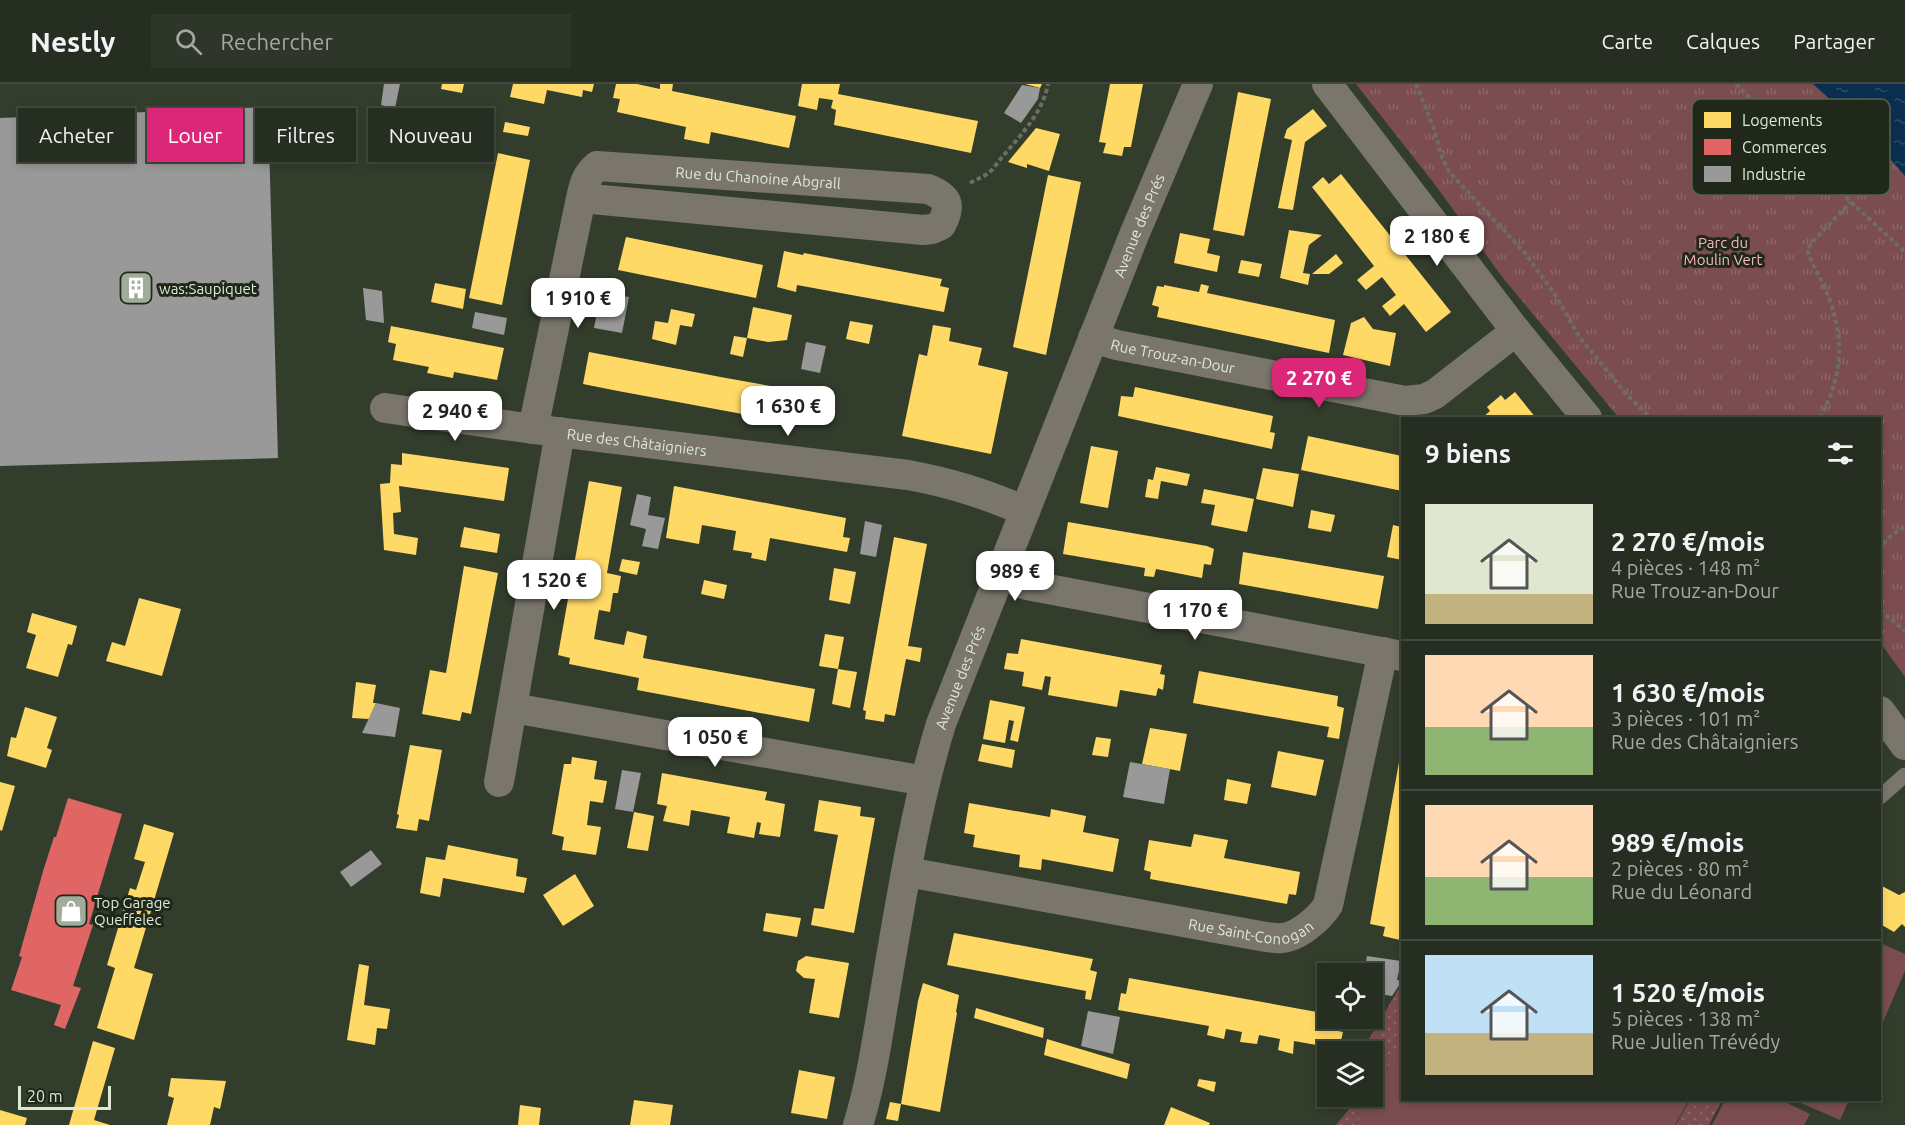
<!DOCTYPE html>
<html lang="fr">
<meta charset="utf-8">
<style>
body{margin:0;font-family:Ubuntu,sans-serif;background:#2e362a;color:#f1f3f6;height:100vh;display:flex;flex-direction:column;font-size:22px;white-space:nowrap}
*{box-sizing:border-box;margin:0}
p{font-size:20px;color:#a4a8a5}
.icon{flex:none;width:33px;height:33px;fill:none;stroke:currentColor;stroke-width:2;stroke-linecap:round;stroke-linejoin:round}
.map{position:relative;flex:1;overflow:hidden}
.drawer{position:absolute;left:1401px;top:333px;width:480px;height:684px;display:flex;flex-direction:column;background:#262e21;border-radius:0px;box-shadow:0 3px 9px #0003,0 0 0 2px #424a3f}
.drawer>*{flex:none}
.hud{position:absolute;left:18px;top:24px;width:570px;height:54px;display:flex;gap:12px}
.fabs{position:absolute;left:1317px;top:879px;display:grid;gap:12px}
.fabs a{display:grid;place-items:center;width:66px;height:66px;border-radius:0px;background:#262e21;box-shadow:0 3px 9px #0003,0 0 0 2px #424a3f;font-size:30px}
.scale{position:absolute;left:18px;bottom:15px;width:93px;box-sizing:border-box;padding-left:6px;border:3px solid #dde8d5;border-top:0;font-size:16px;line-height:21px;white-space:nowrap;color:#dde8d5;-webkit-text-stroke:4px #1f2819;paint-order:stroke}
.price{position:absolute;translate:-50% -51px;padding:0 14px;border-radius:12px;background:#fff;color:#222;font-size:20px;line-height:39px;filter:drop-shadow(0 2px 3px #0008)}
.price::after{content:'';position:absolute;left:50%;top:36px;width:18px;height:14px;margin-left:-9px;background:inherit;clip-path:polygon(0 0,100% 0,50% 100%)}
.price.on{background:#db2777;color:#fff}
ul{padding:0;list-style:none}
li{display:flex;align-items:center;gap:18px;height:150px;padding:0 24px}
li+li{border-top:2px solid #424a3f}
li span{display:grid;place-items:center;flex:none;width:168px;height:120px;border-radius:0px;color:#555}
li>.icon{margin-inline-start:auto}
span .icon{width:72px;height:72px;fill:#fffc;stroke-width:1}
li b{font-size:26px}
h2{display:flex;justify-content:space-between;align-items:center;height:72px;padding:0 24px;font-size:26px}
.tag{padding:0 21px;border-radius:0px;background:#262e21;box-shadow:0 3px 9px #0003,0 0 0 2px #424a3f;font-size:21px;line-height:54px}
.tag.on{background:#db2777;color:#fff}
header{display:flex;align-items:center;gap:36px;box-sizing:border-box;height:84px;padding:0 30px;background:#262e21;border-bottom:2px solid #424a3f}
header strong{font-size:28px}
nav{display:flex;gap:33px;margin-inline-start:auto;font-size:21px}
.search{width:420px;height:54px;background:#2e362a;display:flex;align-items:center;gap:15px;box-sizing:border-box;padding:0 21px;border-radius:0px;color:#a4a8a5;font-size:22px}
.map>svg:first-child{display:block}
</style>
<header>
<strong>Nestly</strong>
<div class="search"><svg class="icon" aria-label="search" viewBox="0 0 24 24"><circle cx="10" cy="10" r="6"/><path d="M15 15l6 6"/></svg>Rechercher</div>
<nav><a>Carte</a><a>Calques</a><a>Partager</a></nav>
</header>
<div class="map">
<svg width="1905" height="1041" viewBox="0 0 1905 1041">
<defs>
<pattern id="grass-dots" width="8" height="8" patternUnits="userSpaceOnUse" patternTransform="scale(1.5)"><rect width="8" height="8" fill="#7b4d50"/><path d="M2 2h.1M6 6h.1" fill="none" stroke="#8d6768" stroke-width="1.8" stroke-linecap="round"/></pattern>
<pattern id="park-tufts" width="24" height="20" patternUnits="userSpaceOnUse" patternTransform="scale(1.5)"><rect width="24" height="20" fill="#7b4d50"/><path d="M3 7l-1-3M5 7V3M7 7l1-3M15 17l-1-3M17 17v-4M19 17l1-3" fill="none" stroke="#8d6768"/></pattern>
<pattern id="water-ripples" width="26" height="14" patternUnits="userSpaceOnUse" patternTransform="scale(1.5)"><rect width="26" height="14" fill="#0a2e4f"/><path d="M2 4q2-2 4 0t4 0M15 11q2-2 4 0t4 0" fill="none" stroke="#2d4c67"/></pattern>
</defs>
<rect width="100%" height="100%" fill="#333d2c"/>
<path fill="url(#grass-dots)" d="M1402,899v59l-29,53 -1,-43 -5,-1 2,-12z
M1359,1013h13l-16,28h-20z
M1690,1016h32l-13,25h-33z"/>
<path fill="url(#park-tufts)" d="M1356,0h549v593l-25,-35v-224h-261l-116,-140 -67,-92z"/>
<path fill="#7b4d50" d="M1880,859l25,11v17l-25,58z
M1402,958v58h287l-14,25h-319z
M1725,1016h56l29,14 -6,11h-92z
M1794,1016h55l-9,20z"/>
<path fill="url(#water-ripples)" d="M1813,0h92v92l-37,-42z"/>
<path fill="#ffd966" d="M442,0h22l-2,9 -21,-4z
M513,0h81l-2,8 -9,-2 -1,7 -35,-7 -3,14 -34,-7z
M616,0h21l23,5v-5h13l-1,7 124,25 -7,32 -78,-16 -2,12 -25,-5 2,-12 -69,-15 3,-13 -7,-1z
M802,0h38l-2,10 140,27 -7,32 -137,-28 2,-15 -5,-2 2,-8 -14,-2 -2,12 -19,-4z
M1025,0h17l-2,4z
M1110,0h33l-12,63h-7l-2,9 -19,-3 3,-10 -7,-1z
M1238,8l33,7 -27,137 -31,-6z
M473,22l11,2 -7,37 -39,-8 3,-19 28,6z
M1313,25l14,17 -22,16 -12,68 -15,-2 14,-68 -8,-2 3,-9z
M505,38l25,5 -2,9 -25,-4z
M1036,44l24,6 -11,37 -22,-7v4l-19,-6z
M498,69l32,7 -28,145 -33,-7z
M1341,90l110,138 -25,20 -22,-28 -14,12 -8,-10 14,-11 -14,-18 -16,13 -9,-10 17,-14 -62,-79 11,-10 6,7z
M1048,91l33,7 -35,173 -33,-8z
M1289,146l33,5 -13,10 -6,28 7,1 -2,11 -28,-7z
M1180,149l30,6 -3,14 13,3 -3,16 -43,-9z
M626,153l137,28 -7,33 -138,-28z
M784,167l19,4 1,-2 138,26 -2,7 9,2 -5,24 -147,-27 -1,7 -19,-5z
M1336,170l7,9 -14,11h-17z
M1241,176l21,4 -3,13 -21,-4z
M435,199l31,6 -3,20 -32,-7z
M1201,200l8,2 -2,7 128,27 -6,33 -172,-36 2,-10 -7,-2 5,-19 7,1v-2l35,7z
M753,223l39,8 -5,25 -19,2 -21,-4z
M671,225l24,5 -3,13 -12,-2 -4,20 -24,-6 3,-18 13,2z
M1364,233l9,12 23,4 -6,33 -47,-11 8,-32z
M850,237l23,4 -4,19 -23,-5z
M933,241l18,3 -2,13 33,7 -4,17 30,7 -17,82 -89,-18 17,-82 8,2z
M391,242l113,22 -7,32 -43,-8 -1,6 -26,-5 2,-6 -36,-7 3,-16 -8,-2z
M734,252l13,2 -4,19 -13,-3z
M589,268l137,26 78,14 -4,17 -6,-1 -3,15 -173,-32 -35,-7z
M1135,303l138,29 -3,16 5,1 -3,16 -154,-33 3,-20 12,1z
M1515,308l21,26h-54l8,-7 -3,-4 14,-12 4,5z
M1308,352l94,20v35l-101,-21z
M1091,362l27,5 -10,57 -28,-5z
M402,369l107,15 -5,33 -105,-15 2,26 -8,1 1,21 24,4 -2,17 -32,-5 -4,-66 10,-1 1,-19 11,1z
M1156,383l34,7 -3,12 -26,-5 -3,18 -13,-2 3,-18 5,1z
M1263,384l36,6 -6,33 -37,-8z
M589,397l33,6 -15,86 14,3 -3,17h-5l-3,19 -11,-2 -5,29 30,6 3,-14 20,5 -4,22 172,31 -6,33 -172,-32 2,-12 -70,-14 1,-6 -12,-3z
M674,402l172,32 -3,19 7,1 -3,14 -77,-14 -4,23 -15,-3 1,-5 -19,-3 3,-19 -34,-6 -3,19 -33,-6z
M1204,405l50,10 -7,33 -36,-7 4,-20 -14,-2z
M1311,426l24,5 -4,17 -23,-4z
M1068,438l139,24 7,3 -3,16 -7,-1 -2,14 -46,-9 -2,8 -10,-1 1,-8 -82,-14z
M1393,441l9,2v33l-15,-3z
M464,443l36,7 -3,19 -37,-6z
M894,453l33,7 -19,102 14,2 -2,14 -14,-3 -11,57 -10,-2 -1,8 -19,-3 1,-8 -3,-1z
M1243,468l141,24 -6,33 -139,-25z
M622,475l18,3 -3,13 -18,-4z
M464,482l34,7 -27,141 -9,-2 -2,9 -38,-7 8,-44 16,3z
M834,484l22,4 -6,32 -21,-4z
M704,496l23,5 -3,14 -23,-5z
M139,514l42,11 -19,67 -56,-15 6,-19 13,4z
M32,529l45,13 -5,19 -4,-1 -10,33 -32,-9 10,-33 -9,-3z
M825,550l19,3 -6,32 -19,-3z
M1021,555l141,26 -2,9 5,1 -2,15 -5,-2 -2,8 -36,-6 -3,17 -69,-12 3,-18 -6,-1 -3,14 -20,-4 2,-14 -20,-3 3,-16 11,1z
M838,585l19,3 -7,36 -18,-4z
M1199,587l139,25 -1,10 7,2 -5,31 -12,-2 2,-10 -136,-24z
M356,598l20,3 -3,18h3l-7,16 -17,-1z
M990,616l35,7 -7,35 -8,-2 4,-19 -5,-1 -4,23 -22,-4z
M25,623l32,10 -10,31 5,2 -6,18 -39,-12 4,-19 5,1z
M1150,644l37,6 -7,37 -38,-7z
M1096,653l15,2 -3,18 -16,-2z
M982,660l33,6 -3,18 -34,-7z
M410,661l32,5 -13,71 -10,-2 -2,12 -21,-3 3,-13 -2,-1z
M1278,667l46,9 -8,36 -45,-9z
M1401,667l1,175 -2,14 -17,-4 2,-9 -15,-3z
M572,673l25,4 -3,18 13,2 -4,22 -13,-2 -3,24 14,2 -5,28 -34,-5 2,-13 -12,-3 12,-70h7z
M662,689l105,19 -2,8 20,4 -5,33 -21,-3 2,-11 -4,-1 -3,16 -27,-5 3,-16 -39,-7 -2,16 -26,-5 4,-15 -10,-2z
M1227,695l24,5 -4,20 -23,-4z
M0,698l15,4 -13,45 -2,-1z
M819,716l42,7 -1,9 15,2 -21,115 -43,-8 3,-17 10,1 14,-74 -24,-4z
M969,719l81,14 1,-8 35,7 -3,16 36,7 -6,33 -71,-13 -1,11 -22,-3 1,-12 -47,-8 2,-12 -11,-2z
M634,728l20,4 -6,35 -21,-3z
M144,740l30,9 -40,135 19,6 -19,66 -37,-12 18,-60 -8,-3 23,-77 6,2 9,-28 -11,-3z
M1194,750l34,6 -4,18 76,14 -4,23 -7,-1 -2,10 -137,-25 1,-7 -7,-2 5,-30 42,7z
M448,761l70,14 -2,17 11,2 -3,15 -81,-15 -3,19 -20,-4 6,-36 19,3z
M575,790l19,32 -31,20 -20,-31z
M1880,801l19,10 6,-3v35l-3,-3 -8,8 -14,-8z
M766,829l35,5 -4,19 -34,-6z
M954,849l139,26 -3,11 7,2 -6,28 -6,-1 1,-8 -139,-26z
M806,872l43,7 -10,55 -30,-5 6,-34 -11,-1 -8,-7 2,-10z
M359,880l10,2 -5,39 26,4 -3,20 -10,-1 -2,17 -28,-5z
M1129,894l199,36v4h7l-2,12 10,2 -4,17 -45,-8 -1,13 -15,-4 2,-11 -21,-4 -2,9 -17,-2 2,-10 -16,-3 -2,10 -17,-4 2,-9 -91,-16 3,-17 5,1z
M923,899l36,12 -3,17 1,1 -17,99 -39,-8 17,-103z
M976,924l68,20 -1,10 -69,-20z
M1047,955l83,25 -3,15 -83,-24z
M93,957l22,7 -21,72 16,5h-41z
M799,986l36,7 -8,42 -36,-6z
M171,994l55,3 -6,28 -6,-2 -4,18h-43l7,-27 -6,-2z
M1199,995l17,3 -2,10 -17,-6z
M634,1016l39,5 -3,20h-40z
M890,1018l11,2 -3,17 -12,-2z
M520,1021l21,3 -2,17h-21z
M1171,1023l39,16 -1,2h-45z
M0,1026l27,8 -2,7h-25z"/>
<path fill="#e06666" d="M68,714l54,16 -33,110 4,1 -20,61 8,2 -16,41 -11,-4 7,-20 -50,-15 11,-33 -3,-1 25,-88 10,-31h2z"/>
<path fill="#999" d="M384,0h16l-5,24 -14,-3z
M1022,1l18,3 -2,11 -17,24 -17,-10z
M268,23l10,351 -278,8v-348z
M363,204l19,3 2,32 -18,-3z
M601,208l28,5 -7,36 -28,-5z
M475,228l32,6 -3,17 -32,-7z
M806,258l20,4 -6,27 -19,-4z
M637,410l14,3 -3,18 17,3 -7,31 -16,-3 4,-17 -16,-4z
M865,437l17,4 -6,32 -16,-3z
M376,619l24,5 -5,29 -33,-4z
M1130,678l40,7 -6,35 -41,-7z
M622,686l19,3 -8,39 -18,-3z
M371,766l11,14 -31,23 -11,-15z
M1367,872l34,5 -4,19 5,1 -10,15 -20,-3v-19h-8z
M1088,927l32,6 -7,37 -32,-8z"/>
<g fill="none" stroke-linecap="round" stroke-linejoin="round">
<path stroke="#6e6d63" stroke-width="4" stroke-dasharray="4.5 3" stroke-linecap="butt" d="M1416,0l17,42 9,32 8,15 74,79 32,44 24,42 48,58 23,22
M1736,0l115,118 54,50
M970,99c6,-4 12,-5 17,-9 6,-4 11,-12 16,-18 18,-21 40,-44 45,-72
M1820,334c25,-46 25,-86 3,-134 -6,-12 -12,-22 -16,-34l7,-10 37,-38
M1880,467c4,-11 15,-19 25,-24
M1880,526l25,21"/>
<path stroke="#7a766c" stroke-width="15" d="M1880,713l25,-22"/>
<g stroke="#7a766c" stroke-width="30">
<path d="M1327,0l189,247 71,87"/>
<path id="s1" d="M1093,254l24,7 288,56 19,-2 11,-5 81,-63"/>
<path id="s2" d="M385,324l148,21 375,46c44,8 77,19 117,36"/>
<path id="s3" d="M533,345l48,-231c3,-13 5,-23 16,-32l331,23c20,8 24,16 13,36l-9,4 -9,1 -342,-32"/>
<path d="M1000,491l27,10 375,71"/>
<path d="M513,624l412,73"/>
<path d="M1880,627l25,34"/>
<path d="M499,698l61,-350"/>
<path id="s4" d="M907,788l359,65c5,0 10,2 15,1 16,0 39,-20 47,-33l55,-253"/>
<path id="s5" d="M858,1041c14,-45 20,-92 28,-138 15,-88 29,-178 55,-263l193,-489 64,-151"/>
</g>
</g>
<defs>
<g id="building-square" transform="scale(1.725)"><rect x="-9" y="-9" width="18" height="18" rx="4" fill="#a2ac9a" stroke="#1f2819"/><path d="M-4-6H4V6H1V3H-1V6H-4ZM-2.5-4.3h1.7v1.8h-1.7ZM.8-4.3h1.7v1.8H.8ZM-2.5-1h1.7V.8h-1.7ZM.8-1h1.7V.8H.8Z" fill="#fff"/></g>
<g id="shop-square" transform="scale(1.725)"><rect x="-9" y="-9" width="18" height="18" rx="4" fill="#a2ac9a" stroke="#1f2819"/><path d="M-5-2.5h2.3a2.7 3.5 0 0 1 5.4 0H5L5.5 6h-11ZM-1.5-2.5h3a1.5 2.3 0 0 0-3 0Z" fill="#fff"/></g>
</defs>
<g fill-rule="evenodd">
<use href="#building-square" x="136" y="204"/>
<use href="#shop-square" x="71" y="827"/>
</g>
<g text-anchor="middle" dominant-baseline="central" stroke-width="6" stroke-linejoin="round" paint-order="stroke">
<g font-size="15" fill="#dde8d5" stroke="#1f2819">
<text stroke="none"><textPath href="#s3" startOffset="434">Rue du Chanoine Abgrall</textPath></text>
<text stroke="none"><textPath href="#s5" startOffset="946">Avenue des Prés</textPath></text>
<text stroke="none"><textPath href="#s1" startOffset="82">Rue Trouz-an-Dour</textPath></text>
<text stroke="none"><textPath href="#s2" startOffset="254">Rue des Châtaigniers</textPath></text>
<text stroke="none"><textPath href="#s5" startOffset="460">Avenue des Prés</textPath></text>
<text stroke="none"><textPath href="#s4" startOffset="350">Rue Saint-Conogan</textPath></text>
</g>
<g font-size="15" fill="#fab7bd" stroke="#1f2819">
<text x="1723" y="158">Parc du<tspan x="1723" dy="17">Moulin Vert</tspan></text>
</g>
<g font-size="15" fill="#dde8d5" stroke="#1f2819" text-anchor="start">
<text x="159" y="204">was:Saupiquet</text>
<text x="94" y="818">Top Garage<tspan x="94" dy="17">Queffelec</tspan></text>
</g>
</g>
<rect x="1692" y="15" width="198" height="96" rx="9" fill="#1f2819" stroke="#586251" stroke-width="1.5"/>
<rect x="1704" y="28" width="27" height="16" fill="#ffd966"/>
<rect x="1704" y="55" width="27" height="16" fill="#e06666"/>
<rect x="1704" y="82" width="27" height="16" fill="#999"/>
<g font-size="16" fill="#dde8d5">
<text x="1742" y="42">Logements</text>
<text x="1742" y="69">Commerces</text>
<text x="1742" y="96">Industrie</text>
</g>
</svg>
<div class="fabs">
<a><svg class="icon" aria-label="locate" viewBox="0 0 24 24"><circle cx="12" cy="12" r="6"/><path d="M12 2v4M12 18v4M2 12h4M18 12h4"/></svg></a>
<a><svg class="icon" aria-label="layers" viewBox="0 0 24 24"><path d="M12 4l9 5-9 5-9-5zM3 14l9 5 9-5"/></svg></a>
</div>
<div class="scale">20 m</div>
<b class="price" style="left:1437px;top:183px">2 180 €</b>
<b class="price" style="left:578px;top:245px">1 910 €</b>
<b class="price on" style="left:1319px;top:325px">2 270 €</b>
<b class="price" style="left:788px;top:353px">1 630 €</b>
<b class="price" style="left:455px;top:358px">2 940 €</b>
<b class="price" style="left:1015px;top:518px">989 €</b>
<b class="price" style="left:554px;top:527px">1 520 €</b>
<b class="price" style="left:1195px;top:557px">1 170 €</b>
<b class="price" style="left:715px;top:684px">1 050 €</b>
<div class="hud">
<a class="tag">Acheter</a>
<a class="tag on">Louer</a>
<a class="tag">Filtres</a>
<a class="tag">Nouveau</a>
</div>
<section class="drawer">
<h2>9 biens<svg class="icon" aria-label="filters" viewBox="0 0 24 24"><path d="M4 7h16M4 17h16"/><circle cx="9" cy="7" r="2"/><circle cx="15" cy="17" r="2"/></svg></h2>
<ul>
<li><span style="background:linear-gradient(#dfe7d0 75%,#c2b280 0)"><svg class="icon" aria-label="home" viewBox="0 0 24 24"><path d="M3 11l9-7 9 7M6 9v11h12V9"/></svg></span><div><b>2 270 €/mois</b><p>4 pièces · 148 m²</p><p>Rue Trouz-an-Dour</p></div></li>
<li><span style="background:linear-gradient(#ffd9b3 60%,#8fb573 0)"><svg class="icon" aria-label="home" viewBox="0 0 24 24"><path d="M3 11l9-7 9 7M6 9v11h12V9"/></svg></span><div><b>1 630 €/mois</b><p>3 pièces · 101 m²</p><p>Rue des Châtaigniers</p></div></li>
<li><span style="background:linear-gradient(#ffd9b3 60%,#8fb573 0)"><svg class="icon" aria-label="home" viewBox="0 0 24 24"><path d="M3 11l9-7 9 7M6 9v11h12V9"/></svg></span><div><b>989 €/mois</b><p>2 pièces · 80 m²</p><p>Rue du Léonard</p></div></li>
<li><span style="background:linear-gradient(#bfe0f5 65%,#c2b280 0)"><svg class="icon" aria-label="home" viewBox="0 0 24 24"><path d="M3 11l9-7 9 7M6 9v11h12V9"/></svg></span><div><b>1 520 €/mois</b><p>5 pièces · 138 m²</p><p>Rue Julien Trévédy</p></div></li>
</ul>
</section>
</div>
